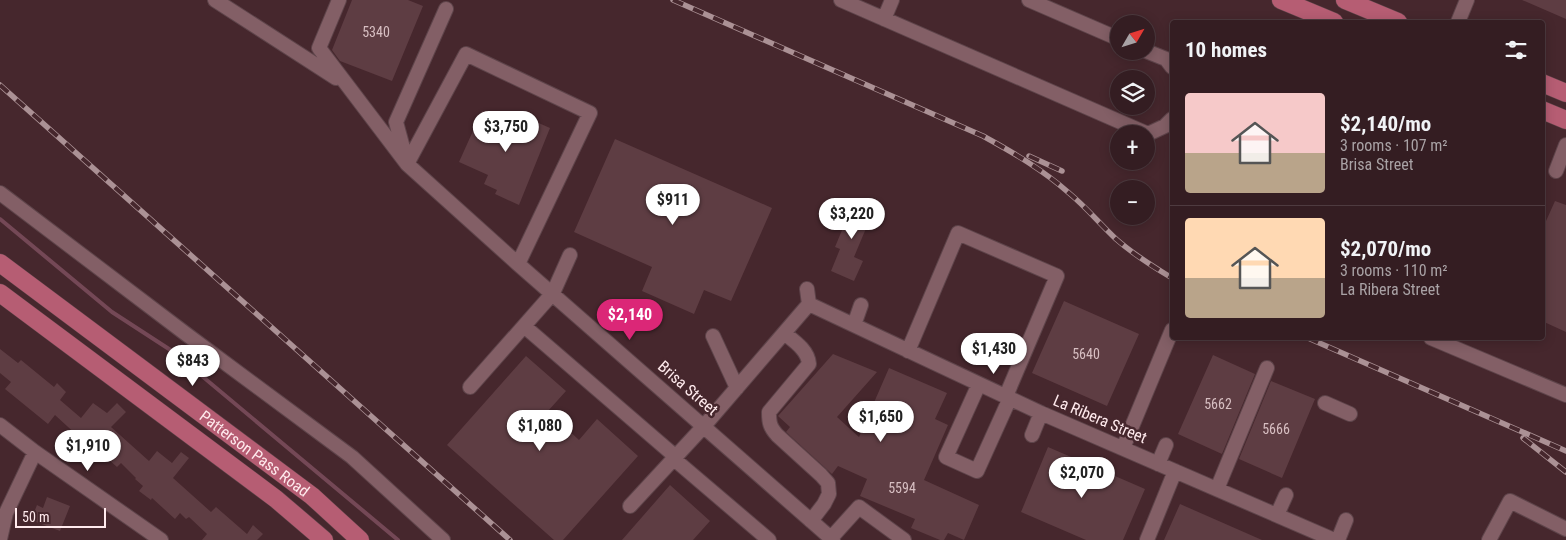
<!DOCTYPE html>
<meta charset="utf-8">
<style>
body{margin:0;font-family:"Roboto Condensed",sans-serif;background:#3f2a2f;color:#f1f3f6;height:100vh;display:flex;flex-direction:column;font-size:19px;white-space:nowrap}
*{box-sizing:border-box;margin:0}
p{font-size:16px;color:#a9a2a5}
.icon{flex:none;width:28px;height:28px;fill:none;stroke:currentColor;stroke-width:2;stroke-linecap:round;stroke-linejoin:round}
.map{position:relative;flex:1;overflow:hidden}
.side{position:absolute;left:1170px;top:20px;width:375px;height:320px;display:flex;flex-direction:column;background:#341d22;border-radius:5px;box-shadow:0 2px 12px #0003,0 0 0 1px #4e3b40}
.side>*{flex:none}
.needle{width:32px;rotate:51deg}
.tools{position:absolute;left:1110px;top:15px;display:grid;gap:10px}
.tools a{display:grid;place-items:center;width:45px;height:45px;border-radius:50%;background:#341d22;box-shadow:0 2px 12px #0003,0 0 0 1px #4e3b40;font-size:25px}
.scale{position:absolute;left:15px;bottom:12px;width:91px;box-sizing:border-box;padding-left:5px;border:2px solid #ffeaed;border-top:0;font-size:14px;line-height:18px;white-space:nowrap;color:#ffeaed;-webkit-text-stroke:4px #46272d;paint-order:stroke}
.price{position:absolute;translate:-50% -42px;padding:0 11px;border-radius:18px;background:#fff;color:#222;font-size:16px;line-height:32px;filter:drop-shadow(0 1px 2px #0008)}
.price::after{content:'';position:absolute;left:50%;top:30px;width:15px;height:11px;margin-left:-8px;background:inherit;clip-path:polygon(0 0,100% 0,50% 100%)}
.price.on{background:#db2777;color:#fff}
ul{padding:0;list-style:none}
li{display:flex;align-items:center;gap:15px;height:125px;padding:0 15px}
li+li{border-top:1px solid #4e3b40}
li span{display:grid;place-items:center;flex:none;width:140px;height:100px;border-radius:5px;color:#555}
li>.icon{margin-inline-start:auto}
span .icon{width:60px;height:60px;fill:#fffc;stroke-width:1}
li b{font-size:21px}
h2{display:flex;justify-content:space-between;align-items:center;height:60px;padding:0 15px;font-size:21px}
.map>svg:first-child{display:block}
</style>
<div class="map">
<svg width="1566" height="540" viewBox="0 0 1566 540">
<rect width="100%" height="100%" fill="#46272d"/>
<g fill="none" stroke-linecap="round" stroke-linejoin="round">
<path stroke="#744856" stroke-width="4" d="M0,219l112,93 60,39 226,189"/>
</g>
<path fill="#5e3d43" d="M352,0h56l15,6 -31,75 -52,-20 -8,-11z
M1522,0h44v19z
M482,111l29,12 5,-10 34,15 -31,77 -24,-11 2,-4 -13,-6 4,-9 -29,-13z
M615,139l157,69 -41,93 -27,-11 -10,24 -52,-23 10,-24 -78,-35z
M855,199l20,8 -21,50 9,4 -9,20 -23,-10 9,-22 -5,-2z
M1555,201l11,4v127l-24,-11v-91z
M1064,301l75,33 -32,72 -75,-33z
M0,349l18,14 3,-3 33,27 3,-4 9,9 -6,8 21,18 12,-15 14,10 10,-10 9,9 -15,15 38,34 8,-10 15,12 9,-11 8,6 -16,20 38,34 5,-5 31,27 6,-9 10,9 -6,6h-55l5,-6 -18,-17 -3,2 -6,-6 -5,6 -23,-21 -1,2 -12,-9 4,-5 -8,-7 1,-1 -15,-15 -4,4 -25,-22 -6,7 -11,-9 5,-5 -25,-23 -7,9 -43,-35 6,-7 -11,-9z
M833,354l44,18 -40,45 22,20 30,-69 58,25 -12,26 13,6 -24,55 55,25 -15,35 -16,-7 -4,7h-4l-29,-12 4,-9 -55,-23 7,-17 -29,-13 -6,8 -46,-42 4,-5 -12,-11z
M1213,355l42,19 -33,80 -44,-20z
M526,356l40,35 -18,20 31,29 18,-21 41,37 -75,84h-9l-107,-95z
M1271,381l44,18 -33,79 -43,-19z
M1048,447l97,42 -22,51h-37l-65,-28z
M670,485l40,36 -17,19h-71z
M47,497l23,9 -10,25 -29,-11 6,-15 6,3z
M1180,504l82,36h-98z"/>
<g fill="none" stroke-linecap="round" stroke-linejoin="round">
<g stroke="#5e444a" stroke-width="16">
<path id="minor" d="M215,0l121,78
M339,0l-20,48 88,116 111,100 315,276
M841,0l307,134 17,-8 7,-7
M1029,0l90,39
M884,19l8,-19
M1458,22l9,-22
M1146,51l20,8 6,8
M406,159l-10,-37 50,-113
M407,164l59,-110 124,59 -72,151
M1556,171l10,-26
M0,193l186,141 166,123 91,83
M807,289l2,15
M854,325l7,-20
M524,326l152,131
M784,333c10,8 24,17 25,31l-40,48c0,11 1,15 8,23l44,40 7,8 1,11 -5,10 -13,17
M713,336l24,52
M1431,338l135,57
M908,351l50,-118 99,43 -51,120
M979,384l-33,73 31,14 33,-73
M470,387l83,-94 17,-38
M1325,403l25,11
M0,425l35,27 126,88
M1032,435l9,-22
M1123,448l49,-118
M674,459l95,81
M1158,464l8,-19
M1217,489l50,-121
M630,506l74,-80 105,-122 232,109 293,127
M1277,515l9,-20
M831,538l28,-31 45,33
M0,539l6,-26 29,-61
M1147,540l28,-69
M1338,540l8,-20
M1489,540l21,-39 56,28"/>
</g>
<g stroke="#5e444a" stroke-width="19">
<g id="major">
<path d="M1281,0l53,22"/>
<path d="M1345,0l53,22"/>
<path d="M1542,83l24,10"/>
<path d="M1542,110l24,10"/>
<path id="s1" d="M0,263l312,233 48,44"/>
<path d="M0,293l276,206 48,41"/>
</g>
</g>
<use href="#minor" stroke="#835f66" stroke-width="14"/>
<use href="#major" stroke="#b65d73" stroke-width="18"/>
<g stroke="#ab9195" stroke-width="5.5">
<path id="rail" d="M673,0l310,136c31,17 60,34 86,57 17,14 31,31 47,46 17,15 36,27 56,39
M0,85l510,455
M1029,156l33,15
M1308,338l258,113
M1523,438l43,34"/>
</g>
<use href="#rail" stroke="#46272d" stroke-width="4" stroke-dasharray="11" stroke-linecap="butt"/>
</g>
<g text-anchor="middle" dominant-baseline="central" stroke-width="5" stroke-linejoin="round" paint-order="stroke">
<g font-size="14" fill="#d7bfc2">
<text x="376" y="32">5340</text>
<text x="1086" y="354">5640</text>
<text x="1218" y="404">5662</text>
<text x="1276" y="429">5666</text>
<text x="902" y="488">5594</text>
</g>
<g font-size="16" fill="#ffeaed" stroke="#46272d">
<text transform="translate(688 388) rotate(41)">Brisa Street</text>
<text transform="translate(1100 419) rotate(23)">La Ribera Street</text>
<text stroke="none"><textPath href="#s1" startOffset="318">Patterson Pass Road</textPath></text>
</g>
</g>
</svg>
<div class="tools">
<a><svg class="needle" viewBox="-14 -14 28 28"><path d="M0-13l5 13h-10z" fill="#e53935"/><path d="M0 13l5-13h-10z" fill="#a9a2a5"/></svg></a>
<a><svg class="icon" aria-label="layers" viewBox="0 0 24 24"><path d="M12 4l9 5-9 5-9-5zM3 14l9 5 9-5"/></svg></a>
<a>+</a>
<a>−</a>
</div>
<div class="scale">50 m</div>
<b class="price" style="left:506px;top:153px">$3,750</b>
<b class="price" style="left:673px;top:226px">$911</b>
<b class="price" style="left:852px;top:240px">$3,220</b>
<b class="price on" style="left:630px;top:341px">$2,140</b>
<b class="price" style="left:994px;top:375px">$1,430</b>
<b class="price" style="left:193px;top:387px">$843</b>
<b class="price" style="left:881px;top:443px">$1,650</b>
<b class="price" style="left:540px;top:452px">$1,080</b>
<b class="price" style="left:88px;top:472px">$1,910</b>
<b class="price" style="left:1082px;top:499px">$2,070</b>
<section class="side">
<h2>10 homes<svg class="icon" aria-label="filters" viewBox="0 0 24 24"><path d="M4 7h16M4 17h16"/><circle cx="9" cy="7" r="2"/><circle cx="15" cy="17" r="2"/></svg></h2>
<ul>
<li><span style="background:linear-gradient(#f6c9c9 60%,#b9a48a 0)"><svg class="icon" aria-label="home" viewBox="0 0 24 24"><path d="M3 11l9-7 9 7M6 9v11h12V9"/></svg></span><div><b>$2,140/mo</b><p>3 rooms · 107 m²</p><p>Brisa Street</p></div></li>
<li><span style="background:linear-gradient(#ffd9b3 60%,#b9a48a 0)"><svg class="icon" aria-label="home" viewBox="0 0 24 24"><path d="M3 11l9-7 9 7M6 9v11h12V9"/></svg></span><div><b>$2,070/mo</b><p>3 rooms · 110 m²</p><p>La Ribera Street</p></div></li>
</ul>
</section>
</div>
